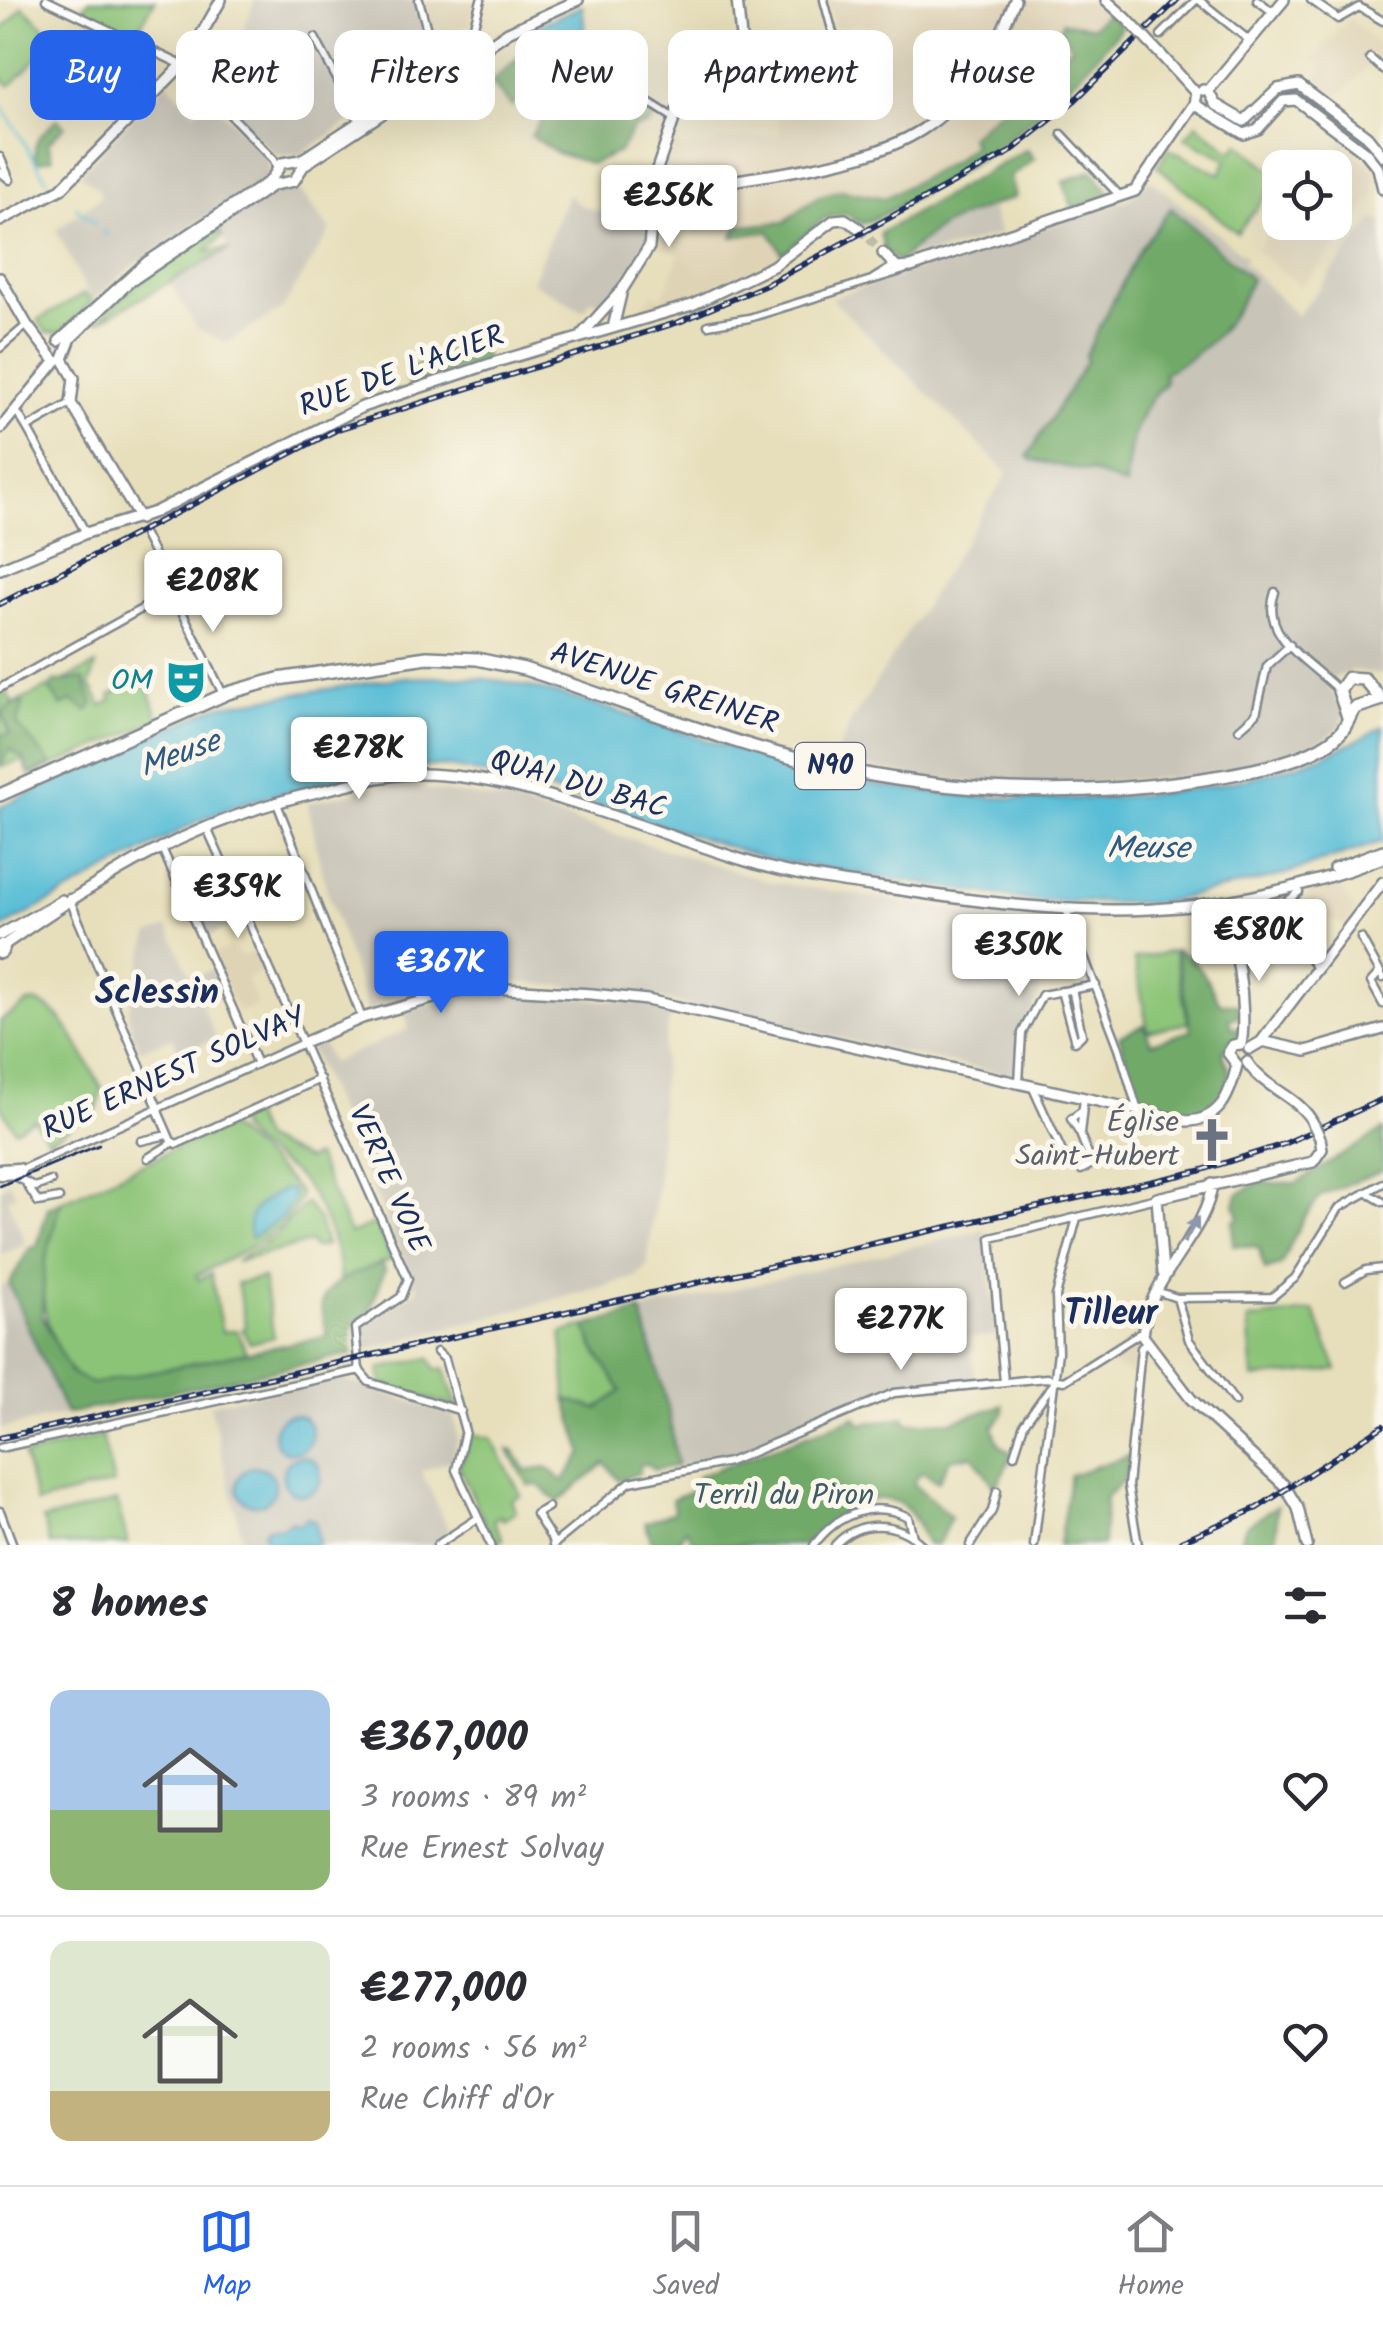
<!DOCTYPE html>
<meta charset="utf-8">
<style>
body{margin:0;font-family:Kalam,sans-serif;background:#f7f7f7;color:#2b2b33;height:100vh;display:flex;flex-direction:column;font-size:38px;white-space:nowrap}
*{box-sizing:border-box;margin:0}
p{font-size:32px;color:#7c7c81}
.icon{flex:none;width:55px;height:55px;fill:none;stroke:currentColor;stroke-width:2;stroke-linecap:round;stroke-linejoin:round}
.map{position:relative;height:1545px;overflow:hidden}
.details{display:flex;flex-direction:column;background:#fff;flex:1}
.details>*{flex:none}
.guide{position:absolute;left:30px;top:30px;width:1325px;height:90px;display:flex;gap:20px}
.fabs{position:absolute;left:1262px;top:150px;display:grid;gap:20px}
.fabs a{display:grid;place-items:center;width:90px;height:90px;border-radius:20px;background:#fff;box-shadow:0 10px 40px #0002;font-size:50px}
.price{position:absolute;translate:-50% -85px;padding:0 22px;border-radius:10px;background:#fff;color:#222;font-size:32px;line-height:65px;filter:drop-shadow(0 2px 5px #0008)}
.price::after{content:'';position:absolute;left:50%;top:60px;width:30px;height:22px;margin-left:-15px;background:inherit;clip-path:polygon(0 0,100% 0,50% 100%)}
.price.on{background:#2563eb;color:#fff}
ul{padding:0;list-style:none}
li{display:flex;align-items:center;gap:30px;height:250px;padding:0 50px}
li+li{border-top:2px solid #e1e1e2}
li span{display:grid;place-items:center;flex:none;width:280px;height:200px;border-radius:20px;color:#555}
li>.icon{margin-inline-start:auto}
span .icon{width:120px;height:120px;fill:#fffc;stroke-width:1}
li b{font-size:42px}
h2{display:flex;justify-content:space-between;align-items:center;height:120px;padding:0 50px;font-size:42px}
.chip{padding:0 35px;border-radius:20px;background:#fff;box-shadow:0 10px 40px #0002;font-size:35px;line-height:90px}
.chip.on{background:#2563eb;color:#fff}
.menu{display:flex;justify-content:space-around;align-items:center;height:140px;border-top:2px solid #e1e1e2;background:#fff;font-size:28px;color:#7c7c81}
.menu a{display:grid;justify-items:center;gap:5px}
.menu .on{color:#2563eb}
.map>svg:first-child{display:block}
</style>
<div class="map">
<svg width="1383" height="1545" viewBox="0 0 1383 1545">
<rect width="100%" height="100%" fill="#fbf7ec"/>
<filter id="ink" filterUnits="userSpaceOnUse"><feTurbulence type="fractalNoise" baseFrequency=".01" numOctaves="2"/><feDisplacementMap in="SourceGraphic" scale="20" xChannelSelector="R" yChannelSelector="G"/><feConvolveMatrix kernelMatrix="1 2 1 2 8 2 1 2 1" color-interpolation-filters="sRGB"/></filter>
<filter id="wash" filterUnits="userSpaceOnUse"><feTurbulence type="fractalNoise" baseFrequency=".0048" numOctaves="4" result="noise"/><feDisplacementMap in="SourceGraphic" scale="40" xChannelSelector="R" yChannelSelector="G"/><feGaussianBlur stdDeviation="2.25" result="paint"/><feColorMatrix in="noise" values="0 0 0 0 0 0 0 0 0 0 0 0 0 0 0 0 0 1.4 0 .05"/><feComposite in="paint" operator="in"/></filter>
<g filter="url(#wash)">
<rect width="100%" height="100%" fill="#e7dfbb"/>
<path fill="#dfd3b6" d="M424,0h53l-8,25 -25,13 -13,-10z
M827,0h270l15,11 -145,127 5,7 -49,36 -31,15 -43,4 -51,20 -64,8 4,6 32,-4 14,25 -92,47 -55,12 16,-21 9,5 17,-44 -23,-8 3,-10 36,-2v-45l-29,-3 -6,-6 9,-37 15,5 25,-1 7,-6 64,-7 -11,-65 9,-1 -2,-11 93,-13 -7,-20 -26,6z
M1349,18l29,27 5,-5v27l-12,-10 -2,9 -33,33 -21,-18 8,-14 -9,-9z
M1342,141l32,28v27l-73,91 -45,-37 24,-30 55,2v-54l-14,-1z
M1335,880l21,31 -11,14 -30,-10 -10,-26z
M231,947l12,9 15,-6 9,20 -21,9 11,25 -19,9 -26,-58z
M1130,1340l9,5 -4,30 -34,-13z"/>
<path fill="#c8c4b8" d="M255,0h163l6,32 16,12 4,13 -144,98h-25l-61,-62 33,-55 -5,-5z
M167,82l27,29 15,-13 60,62 -1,15 10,15 23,2 30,38 -49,79 -55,34 -30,-15 -27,-45 59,-34 -20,-34 -77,51 -40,35 -36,-71 45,-33 -3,-9 -18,-14z
M1149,179l97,78 -3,5 54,54 78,-98 8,6v451l-28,-5 -22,8 -4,8 15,27 -4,13 -17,14 -54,21 -81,16 -158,9 -100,-7 -96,-18 17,-39 157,-249 -177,-175 299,-99z
M568,193l9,11 73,25 -11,29 -35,49 -12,-8 -8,12 -52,-29z
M990,206l10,28 -84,25 -8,-18z
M391,784l120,18 259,80 263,39 8,71 -22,43 -4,42 -383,-84 -143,-14 -122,32 -45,-137 -14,-71z
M208,868l1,10 -7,4 4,10 22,-6 11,25 -9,4 4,10 -29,13 -25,-58z
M168,927l23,51 20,-8 11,25 -21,9 15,34 -36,16 -7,-16 -34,12 -11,-36 21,-79z
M476,990l162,13 33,7 -8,41 -5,127 -11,88 -11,11 -20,6 -252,67 -5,-14 2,-10 57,-36 -108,-242 11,-6 10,21 78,-34 -4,-17z
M10,1183l5,12 -8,4 19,45 -26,11v-67z
M985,1230l11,105 -26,3 5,43 -73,7 -175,69 -50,9 -8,-54 -28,-101z
M9,1284l57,130 -66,15v-142z
M338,1378l116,38 4,21 -6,23 -31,11 29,62 -18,12h-188l-34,-141z"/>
<path fill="#8cc477" stroke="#547a6a" stroke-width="2.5" d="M89,0h66l-22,38 -52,-25z
M23,7l33,31 -46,48 -10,-9v-45z
M1197,124l35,28 7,-9 41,35 -43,55 -80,-67 12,-17 51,25 7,-15 -42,-21z
M218,229l4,7 -16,16 24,-3 -134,74 42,-40z
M84,294l8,7 -31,32 -15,-1 -8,-12z
M96,665l-6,20 12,21 10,-6 -2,-4 34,-21 15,45 -129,56 -7,-16 -23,7v-75l5,-3 8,15z
M1174,951l14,72 -40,8 -14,-72z
M28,1003c32,-7 59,61 74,86l-5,21 -48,30 -16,-21 -18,11 -15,-24v-85z
M251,1113l12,27 44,20 9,-4 34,78 26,-11 16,36 -53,22c4,-25 -21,-89 -47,-109 -19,-16 -40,-24 -54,-46l1,-7z
M226,1125c14,12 70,57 74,70 -13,43 -69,60 -104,81l3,4 12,-7 11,59 15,-2 9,22 -153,32c-22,-7 -27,-19 -36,-38 -23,-47 -15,-96 4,-144z
M306,1203l13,18 7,24 -13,3 -2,-6 -76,20 36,-22z
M263,1278l11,59 -24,6 -8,-14 4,-1 -9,-45z
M1314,1311l23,59 -84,8 -5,-58z
M586,1326l8,23 28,42 -25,18 -31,-10 -4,-66z
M430,1358l6,12 8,-2 14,40 -76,-24 -3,-15z
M471,1434l20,4 30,57 -10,5 5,11 -13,9 -3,-4 -7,4 10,19 -8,4 -36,-76z
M102,1436l12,47 -78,20 -12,-47z
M117,1501l11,43 -78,1 -7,-25z"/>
<path fill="#71aa68" stroke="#466c63" stroke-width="2.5" d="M1107,13l15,14c-60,72 -116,121 -199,165 -20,11 -40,25 -62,32l-15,-10 -21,4 -42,36 -14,-23 -36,6 4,-10 47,-5 33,-25 24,-7 44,8 70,-38 18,-15 -4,-8 103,-91 -12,-16 2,-8 30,5z
M529,48l54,18 77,48 -14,12 -12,2 -15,24 -27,12 -35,-11 -26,-17 18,-27 -13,-10 1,-9 -9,-3 -16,20 -21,-25z
M57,119l8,7 -17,17 5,15 -16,4c-8,-22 8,-30 20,-43z
M1027,149l7,10 -24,18 5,20c-53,20 -78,24 -116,66l-14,-11 -5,-19z
M1092,170l19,25 -38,14 -10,-27z
M1171,208l80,71c-18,46 -44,72 -87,94l1,10c-31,31 -36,61 -39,103l-34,-14 -60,-12 -4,-4 59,-96 -2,-4 55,-107z
M463,346l16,2 8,11 -77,27 -4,-8 9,-12z
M84,679l9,26 -6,6 -15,-10 -11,5 -12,-18 5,-6z
M24,703l-7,21 34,40 -22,10 -5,-15 -15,-10 -9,18v-32l10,-1 -8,-21 9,-8z
M1176,950c22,9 33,33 44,54h18l1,12 -10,3 2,8 9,2 -2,10 -7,1 -8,12c0,9 7,14 6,23 -2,53 -57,39 -90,29l-20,-68 25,-11 7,18 40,-12z
M1383,1130v40l-61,25 -19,24 -22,46 -16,5 -7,-23 -25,-2v-24l6,-3 -4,-13 3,-11 20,-11h38z
M61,1202l-16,60 -3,53 28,57 22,12 235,-48c-1,-9 -7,-23 -5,-32 4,-24 41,-33 60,-41l3,7 -16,43 -18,15 1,26 -286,60 -57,-130 20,-35 8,-3 11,-38z
M641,1311l28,101 8,54 -23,4 -5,-6 -10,1v8l-20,8 -14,-18 -47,39 -19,-17 -10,1 -21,-36 6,1 12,19 21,-2 16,13 20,-28 -17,-54 31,10 24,-18 -27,-43 -8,-22z
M1003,1405l1,7 -11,16 6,16 13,10 -16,34 -24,-33 -22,4 -12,23 -16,-10 -9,11 38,34 -13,28h-11c-5,-11 -10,-26 -19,-35 -32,-30 -79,7 -98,35h-116l-8,-16 -10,16h-23l-8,-22 29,-11 -2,-13 24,-10 2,-13 157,-59 7,7 43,-7 2,6 47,-2z
M1130,1455l-4,22 -20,20 -3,48h-44l11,-70z
M1277,1506l-1,39h-38l8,-19z"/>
<path fill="#58bdd6" stroke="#3a769a" stroke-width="2.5" d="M582,6l3,27 -6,20 -58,-20z
M405,677c36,1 72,-2 107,6 98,21 194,60 291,86 164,44 433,47 580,-43v115l-107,36 -118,26 -125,-2 -262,-41 -241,-76 -84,-18 -58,1 -145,36 -45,18 -198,108v-122l218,-101z
M284,1189l8,1 1,10 -12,18 -30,20c-9,-26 13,-38 33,-49z
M274 1434a19 19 0 1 1 38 0a19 19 0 1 1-38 0Z
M283 1476a19 19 0 1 1 38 0a19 19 0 1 1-38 0Z
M237 1486a19 19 0 1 1 38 0a19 19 0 1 1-38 0Z
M308,1518l7,4 4,23h-52l-3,-13 4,-5 13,1 11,-7 5,4z"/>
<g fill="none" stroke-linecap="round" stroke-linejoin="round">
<path stroke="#58bdd6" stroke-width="2.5" d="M0,103l47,77
M76,207l19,16
M103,231l4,4"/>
</g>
</g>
<g filter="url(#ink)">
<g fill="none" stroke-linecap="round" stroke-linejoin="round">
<path stroke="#bebca8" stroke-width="9" stroke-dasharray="9 4.5" stroke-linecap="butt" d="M860,229l23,24"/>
<g stroke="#81878c" stroke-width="11">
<path id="street" d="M46,0l136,65 92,95 3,10
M419,0l8,30 24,21
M824,0l13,48
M1199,0l51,41
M1257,0l16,12
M1311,0l27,19 21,-12 24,14
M1161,35l35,-35
M471,36l10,-36
M315,38l45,84
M745,43l17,9
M743,56l127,-14
M1370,58l13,12
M593,67l81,51
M1062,134l58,62
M0,157l10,23 -10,-8
M873,279l21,-13
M708,325l41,-7 155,-48
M0,348l27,-23
M71,403l-44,25 59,105
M19,415l8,13
M144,535l79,159
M1275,592c-16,45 37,71 64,99
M0,688l170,-95
M1239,729l17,-15 11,-48 23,-21
M276,801l86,217
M206,826l202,453 -7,18 -46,31 4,42 10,12 92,29
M161,846l96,218
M1298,885l1,7 -14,11 30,65
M69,898l89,210
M1067,912l52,136 18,60
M1231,935l58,-21
M1361,938l22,40
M1380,972l-9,10 12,22
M1061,991l14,51 7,-7 -10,-46
M1019,1082l3,-49 20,-38 54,-10
M1032,1086l31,68 18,16 11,-6 -12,-30 4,-36
M157,1109l14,32 6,3 143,-65
M1080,1134l-9,-15 10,-7
M141,1141l26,-6
M148,1158l24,-15
M18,1171l285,-128
M13,1175l22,12 16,-6
M27,1185l11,17 21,-4
M1366,1192l17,10
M1345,1282l21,-12 17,-2
M1156,1291l21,7 95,-1 23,-19 44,-70 44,-25
M1177,1298l12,42 46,62
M437,1352l8,7 20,72 -9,39 35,75
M1004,1382l-13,-144 166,-40
M0,1448l360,-78
M1014,1455l10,-31 30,-42
M548,1507l-12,7 19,30
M0,1511l13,34
M437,1545l41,-27
M553,1545l77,-63 99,-20 165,-69 152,-15 18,3 79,-50
M814,1545c22,-30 58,-46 94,-28l5,20
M835,1545c24,-26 62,-25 87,0
M970,1545l22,-34 5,-20
M1034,1545l24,-193 -2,-56 21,-78
M1138,1545l-10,-59 13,-138 5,-6"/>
</g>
<g stroke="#81878c" stroke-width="14">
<path id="secondary" d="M1106,0l20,18
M485,48l23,-16 70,-32
M1162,56l34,37
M1203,90l5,1 76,-91
M1208,91l7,13 29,17 34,-32 21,-4 68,51 16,20
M1194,104l50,30 14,-5 25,-28 13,-1 69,52 13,16 5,21
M655,192c38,-2 76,-12 114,-17 134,-22 193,-41 246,-175
M0,221l61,-32 125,-128 35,-61
M883,253l14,15 14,-1 224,-76 59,-87 2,-11
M0,278l27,47 28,36
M613,328l9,-38
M583,333l39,-43 27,-43 7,-75 25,-73 19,-20 43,-23 -6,-56
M59,341l88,-79 123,-81 12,-18 19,-3 145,-95 14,-27 11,-2 12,8 2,15 -6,9 -30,2 -145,95 -10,16 -21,4 -145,98 -57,55 -8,21
M63,359l11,19 -3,25 69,116
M0,429l56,-68
M0,569l86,-36 69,-21 207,-105 134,-45 196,-57 81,-39 61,-46 11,-1 15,10
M1334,868l49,-18
M1214,905c24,14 33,112 27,139
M0,935l62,-35
M1,947c105,-73 190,-126 316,-155 32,-8 64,-17 97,-18 97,-3 235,57 329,86 55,18 114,24 171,32 174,26 300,31 469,-34
M1262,1041l44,10 77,-22
M303,1043l59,-25 111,-31 119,7 55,6 540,121c34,-1 43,-27 50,-56
M1249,1049l12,-7 122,-160
M1247,1062c18,28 52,33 67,63
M1237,1065l-9,-12 5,-8 8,-1
M1212,1184c-5,51 -65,93 -69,152l48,63 93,86 14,23 9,37
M1163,1273l-6,-75 156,-36 9,-13 -2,-11"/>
</g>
<g stroke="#81878c" stroke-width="16">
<path id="primary" d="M1348,717l-9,-26 9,-13 16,1 17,20
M0,795l228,-102 50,-14 149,-22 50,2 47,10c94,30 186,68 281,92 122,30 253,38 377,21 42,-6 128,-17 158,-49 7,-7 9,-17 15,-25l28,-9"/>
</g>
<g stroke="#81878c" stroke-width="19">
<path id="highway" d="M0,951l2,-4
M0,1172l18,-1"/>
</g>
<use href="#street" stroke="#fff" stroke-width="6"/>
<use href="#secondary" stroke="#fff" stroke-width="9"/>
<use href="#primary" stroke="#fff" stroke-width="11"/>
<use href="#highway" stroke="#fff" stroke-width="14"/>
<path stroke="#1b2f5e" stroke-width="2.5" d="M0,1186l99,-41"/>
<g stroke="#1b2f5e" stroke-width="6">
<path id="rail" d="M0,604l338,-175 341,-107 87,-37 244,-133 64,-51 103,-101
M0,1438l1199,-267 85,-27 99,-45
M1181,1541l76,-33 126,-82"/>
</g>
<use href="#rail" stroke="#fbf7ec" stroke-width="2.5" stroke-dasharray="8" stroke-linecap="butt"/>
<g stroke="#81878c" stroke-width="14" stroke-linecap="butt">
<path id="secondary-bridge" d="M1126,18l36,38
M1314,1125l6,13"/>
</g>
<use href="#secondary-bridge" stroke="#fff" stroke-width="9"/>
</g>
<defs><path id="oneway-solid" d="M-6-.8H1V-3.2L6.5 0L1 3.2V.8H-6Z" transform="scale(2.5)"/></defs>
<use fill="#8d97ae" href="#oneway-solid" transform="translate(1191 1230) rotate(-61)"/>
</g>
<defs>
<g id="theatre-bare" transform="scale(3.45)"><path d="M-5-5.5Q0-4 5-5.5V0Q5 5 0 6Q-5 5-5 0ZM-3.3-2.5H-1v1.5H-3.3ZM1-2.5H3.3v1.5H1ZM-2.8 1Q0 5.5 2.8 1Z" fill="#0f9aa8" stroke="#fbf7ec" stroke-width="2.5" paint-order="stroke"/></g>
<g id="church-bare" transform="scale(3.45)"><path d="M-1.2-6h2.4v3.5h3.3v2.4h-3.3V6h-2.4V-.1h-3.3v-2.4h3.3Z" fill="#6b7280" stroke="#fbf7ec" stroke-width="2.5" paint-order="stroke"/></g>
</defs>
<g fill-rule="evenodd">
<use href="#theatre-bare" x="186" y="682"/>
<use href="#church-bare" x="1212" y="1140"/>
</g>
<g text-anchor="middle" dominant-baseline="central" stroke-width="10" stroke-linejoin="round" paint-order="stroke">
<rect fill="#fbf7ec" stroke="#5e6b89" stroke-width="2.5" x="795" y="743" width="70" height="46" rx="8"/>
<g font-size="28" font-weight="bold" fill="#1b2f5e">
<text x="830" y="766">N90</text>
</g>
<g font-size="30" fill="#1b2f5e" stroke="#fbf7ec">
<text transform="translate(402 372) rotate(-20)">RUE DE L'ACIER</text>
<text transform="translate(664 689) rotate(18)">AVENUE GREINER</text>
<text transform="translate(578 785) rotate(16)">QUAI DU BAC</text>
<text transform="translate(174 1074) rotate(-24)">RUE ERNEST SOLVAY</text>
<text transform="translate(388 1179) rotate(66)">VERTE VOIE</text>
</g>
<g font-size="30" fill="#0d838f" stroke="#fbf7ec" text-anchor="end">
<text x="153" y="682">OM</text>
</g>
<g font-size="30" fill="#5b616d" stroke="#fbf7ec" text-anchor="end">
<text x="1179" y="1123">Église<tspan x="1179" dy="34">Saint-Hubert</tspan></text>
</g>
<g font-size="30" fill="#3d5c66" stroke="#fbf7ec">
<text x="784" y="1496">Terril du Piron</text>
</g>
<g font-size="32" font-style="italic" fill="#2d5a82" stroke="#fbf7ec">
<text transform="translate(180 755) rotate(-20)">Meuse</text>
<text x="1148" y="849">Meuse</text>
</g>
<g font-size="35" font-weight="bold" fill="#1b2f5e" stroke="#fbf7ec">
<text x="157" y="994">Sclessin</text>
<text x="1111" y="1315">Tilleur</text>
</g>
</g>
</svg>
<div class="fabs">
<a><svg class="icon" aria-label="locate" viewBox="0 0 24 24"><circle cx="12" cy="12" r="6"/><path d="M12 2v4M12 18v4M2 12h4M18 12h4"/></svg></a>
</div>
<b class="price" style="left:669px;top:250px">€256K</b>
<b class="price" style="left:213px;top:635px">€208K</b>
<b class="price" style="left:359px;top:802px">€278K</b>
<b class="price" style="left:238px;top:941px">€359K</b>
<b class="price" style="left:1259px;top:984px">€580K</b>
<b class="price" style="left:1019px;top:999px">€350K</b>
<b class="price on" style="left:441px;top:1016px">€367K</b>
<b class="price" style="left:901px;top:1373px">€277K</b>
<div class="guide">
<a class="chip on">Buy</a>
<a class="chip">Rent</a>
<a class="chip">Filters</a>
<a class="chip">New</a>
<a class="chip">Apartment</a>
<a class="chip">House</a>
</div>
</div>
<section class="details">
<h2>8 homes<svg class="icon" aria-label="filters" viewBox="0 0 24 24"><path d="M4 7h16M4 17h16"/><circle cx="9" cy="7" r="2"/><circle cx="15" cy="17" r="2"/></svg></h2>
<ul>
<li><span style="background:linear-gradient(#a9c7e8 60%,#8fb573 0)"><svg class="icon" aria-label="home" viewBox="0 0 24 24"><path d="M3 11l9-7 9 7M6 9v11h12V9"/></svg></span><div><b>€367,000</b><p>3 rooms · 89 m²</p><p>Rue Ernest Solvay</p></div><svg class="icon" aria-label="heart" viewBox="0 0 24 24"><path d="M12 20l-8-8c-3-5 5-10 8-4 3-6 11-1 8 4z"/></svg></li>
<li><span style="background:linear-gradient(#dfe7d0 75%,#c2b280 0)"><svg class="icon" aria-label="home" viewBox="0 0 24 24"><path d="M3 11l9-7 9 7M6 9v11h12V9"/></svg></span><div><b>€277,000</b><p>2 rooms · 56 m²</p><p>Rue Chiff d'Or</p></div><svg class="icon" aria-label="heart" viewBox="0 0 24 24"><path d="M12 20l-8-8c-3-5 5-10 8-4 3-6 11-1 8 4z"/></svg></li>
</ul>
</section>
<nav class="menu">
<a class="on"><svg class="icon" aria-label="map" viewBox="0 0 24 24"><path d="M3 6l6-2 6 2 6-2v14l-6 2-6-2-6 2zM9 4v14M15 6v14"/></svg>Map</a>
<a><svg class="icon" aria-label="saved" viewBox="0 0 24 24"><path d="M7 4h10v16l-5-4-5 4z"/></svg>Saved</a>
<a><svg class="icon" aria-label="home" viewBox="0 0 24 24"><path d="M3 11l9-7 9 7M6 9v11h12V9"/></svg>Home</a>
</nav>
